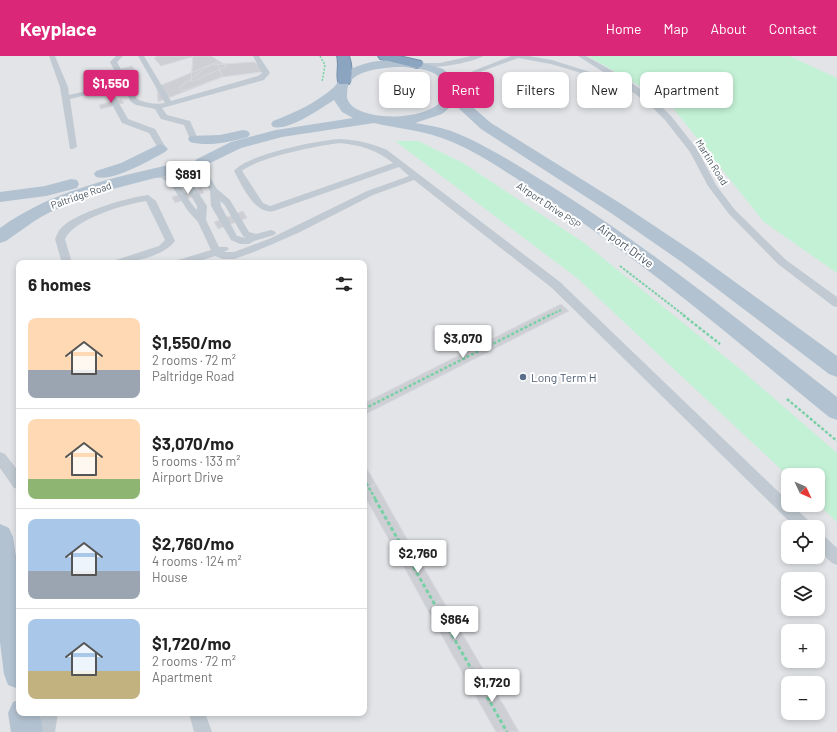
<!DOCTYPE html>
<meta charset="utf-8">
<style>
body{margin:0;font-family:Barlow,sans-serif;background:#f6f6f6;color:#222;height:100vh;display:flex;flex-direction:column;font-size:15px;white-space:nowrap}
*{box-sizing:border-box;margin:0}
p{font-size:13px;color:#767676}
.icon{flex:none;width:22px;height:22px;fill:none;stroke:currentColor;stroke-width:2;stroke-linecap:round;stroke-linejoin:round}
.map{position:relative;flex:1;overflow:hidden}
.details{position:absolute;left:16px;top:204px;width:351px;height:456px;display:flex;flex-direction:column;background:#fff;border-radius:8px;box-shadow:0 2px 6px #0003}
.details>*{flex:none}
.guide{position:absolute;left:379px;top:16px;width:380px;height:36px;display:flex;gap:8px}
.needle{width:26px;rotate:134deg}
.buttons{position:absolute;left:781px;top:412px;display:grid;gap:8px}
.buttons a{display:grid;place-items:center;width:44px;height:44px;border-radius:8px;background:#fff;box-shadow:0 2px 6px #0003;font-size:20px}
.price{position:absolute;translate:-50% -34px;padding:0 9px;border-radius:4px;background:#fff;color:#222;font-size:13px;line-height:26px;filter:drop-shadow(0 1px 2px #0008)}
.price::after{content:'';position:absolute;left:50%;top:24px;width:12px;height:9px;margin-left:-6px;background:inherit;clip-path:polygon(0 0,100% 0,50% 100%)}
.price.active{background:#db2777;color:#fff}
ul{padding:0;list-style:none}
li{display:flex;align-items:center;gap:12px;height:100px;padding:0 12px}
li+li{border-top:1px solid #e0e0e0}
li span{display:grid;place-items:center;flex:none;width:112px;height:80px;border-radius:8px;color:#555}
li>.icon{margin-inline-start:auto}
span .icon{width:48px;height:48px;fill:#fffc;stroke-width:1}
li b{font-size:17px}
h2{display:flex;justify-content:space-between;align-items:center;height:48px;padding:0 12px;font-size:17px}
.chip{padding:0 14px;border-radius:8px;background:#fff;box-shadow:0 2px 6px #0003;font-size:14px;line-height:36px}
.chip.active{background:#db2777;color:#fff}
header{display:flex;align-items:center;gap:24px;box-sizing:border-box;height:56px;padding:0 20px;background:#db2777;color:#fff}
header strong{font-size:19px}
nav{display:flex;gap:22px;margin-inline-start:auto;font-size:14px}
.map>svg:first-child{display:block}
</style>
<header>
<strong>Keyplace</strong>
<nav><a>Home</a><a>Map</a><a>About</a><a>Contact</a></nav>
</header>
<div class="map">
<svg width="837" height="676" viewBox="0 0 837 676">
<rect width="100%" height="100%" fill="#f5f3f3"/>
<path fill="#e2e4e7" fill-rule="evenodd" d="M0,0h837v676h-837zM19,207h345v450h-345zM788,419h30v30h-30zM788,471h30v30h-30zM788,523h30v30h-30zM788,575h30v30h-30zM788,627h30v30h-30z"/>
<path fill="#c3f1d5" d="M588,0h201l48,22v195l-73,-51 -95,-119z
M395,85h23l45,22 120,79 157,127 97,84v69l-19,-18v-29l-30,1 -211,-198z"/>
<path fill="#cdcfd5" stroke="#d7d9de" d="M157,0h38l-34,10 -7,-8z
M193,0h18l16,10 -36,16z
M217,6l5,15 -64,25 -1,-15z
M254,6l15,9 -47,6 -39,14 -3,-4 30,-22z
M132,10l6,9 -28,8 -5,-10z
M121,43l3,4 -23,6 -2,-4z
M201,131l3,6 -29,10 -3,-6z
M243,155l4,7 -29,11 -4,-7z
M561,248l8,7 -205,104v-12z
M364,408l12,20 -12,7z
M376,428l31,55 -14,8 -29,-52v-4z
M407,483l35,60 -15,10 -34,-62z
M442,543l41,70 -16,12 -40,-72z
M483,613l36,63h-23l-29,-51z"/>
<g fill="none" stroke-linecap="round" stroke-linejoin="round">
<g stroke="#7690ad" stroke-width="2">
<path id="highway" d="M337,0h12c3,8 4,21 0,28h-10c-4,-7 1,-19 -2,-28z
M378,0h21l22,5 2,3 -2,3 -4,1 -37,-9z"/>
</g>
<path stroke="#7ad0a6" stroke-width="1.5" stroke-dasharray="2 1.5" stroke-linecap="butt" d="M320,0l5,9 -3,17"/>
<path stroke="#7ad0a6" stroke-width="2" stroke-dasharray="2.5 1.5" stroke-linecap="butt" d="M620,210l65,50
M548,260l13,-6"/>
<path stroke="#7ad0a6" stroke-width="2.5" stroke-dasharray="3 2" stroke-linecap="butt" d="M683,259l37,29
M787,343l50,42
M364,353l186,-94
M364,423l12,21"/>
<path stroke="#7ad0a6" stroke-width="3" stroke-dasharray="4 2.5" stroke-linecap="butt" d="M375,443l132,233"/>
<path fill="#c1cad2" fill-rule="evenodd" d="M49,0h6l13,31 1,8 26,-6h16l17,30 27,10 11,19 -1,2h-6l-10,-17 -27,-10 -16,-30h-11l-25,6 7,48 -4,2h-3l-10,-62z
M116,0h7l-6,6 20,37c8,4 19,6 28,4l-27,-47h6l27,45 87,-25 4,-3 -9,-17h6l11,17 -6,7 -102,28 5,7 23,6 8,18 -4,2 -4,-2 -6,-14 -23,-6 -6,-10 -19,-4 -5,-3 -21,-40z
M471,0h12c-8,6 -59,16 -67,9l3,-2h21z
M511,0h18l23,4 63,20 -4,2 -60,-18 -33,-6 -41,15 -22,20h-3l-4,-2 25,-20z
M578,0h8l39,22 31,23 15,15 26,33 19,36 19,25 51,50 51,37v10l-4,-1 -55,-42 -49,-50 -21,-28 -18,-34 -25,-32 -15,-15 -31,-23z
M340,83c17,1 31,4 47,11l173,132 228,219v4h4l18,17 2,5h-17l-243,-239 -138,-108 -41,15 -75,38 -44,19 -20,7h-11l-8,-3 -22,7h-16l1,-3 33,-10 -13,-28 -10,-11 -16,-25 -10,-8 -18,-1 -1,-2 1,-2c33,-8 36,19 53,37v-4l-14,-24 -14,-12 1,-2h6l14,12 17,26 -1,14 12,25 1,2h8l2,2 -5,3h10l35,-13 98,-48 42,-15 -10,-9 -125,44c-19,5 -32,-26 -40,-40 11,-16 85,-31 106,-32zM340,87c21,2 37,7 53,20l-123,43 -7,-3 -21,-32c14,-13 78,-26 98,-28z
M201,104l4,3 2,10 10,16 13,11 19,32 7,2 15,-4 3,1 2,2 -2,2 -20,6 -5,3h-9l-9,-4 -20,-34 -1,-15 -11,-18 -2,-10zM220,145l4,3 19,32 3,2 -9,-2 -16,-30z
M148,139l8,6 19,40c-11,15 -43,22 -60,22l1,-3 43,-14 6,-6 -19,-39c-21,3 -72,18 -81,38l7,24h-10l-7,-24c2,-4 3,-8 6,-11 16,-16 65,-30 87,-33z
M0,396l5,2 14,18v17l-5,-1 -14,-20z
M818,477l5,2 14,13v17l-5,-2 -14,-13z
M42,657h16l-3,19h-18z
M189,657h16l7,19h-18z"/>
<path fill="#b3c2d1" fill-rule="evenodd" d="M389,4l28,1 26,8 11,9 5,14 10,12 22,19 132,82 72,48 142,103v21l-8,-3 -146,-111 -72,-50 -130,-84 -27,-25 -12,10 -27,9c12,2 24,4 36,8 39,15 75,40 111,62 96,61 185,134 275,204v23l-8,-3c-93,-76 -184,-155 -285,-220 -32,-21 -69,-48 -105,-60 -21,-7 -44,-9 -65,-14l-92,14 -41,11 -39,19 -5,-2 -3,-3 3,-3 34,-17 45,-12 77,-12 -11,-6 -8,-12c-14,9 -45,31 -61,27l-2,-3 2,-3c21,-8 43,-18 60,-33 4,-3 6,-9 9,-12 12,-12 31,-15 47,-16zM396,11c15,0 44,1 49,19 1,4 1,9 -1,12 -14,22 -73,24 -92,8 -2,-2 -4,-5 -5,-8 0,-4 0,-8 1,-12 5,-16 34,-18 48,-19z
M243,74l5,1 2,3 -2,3c-18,5 -39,10 -58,5l-2,-3 2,-3 30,-1z
M160,88l5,2 3,3 -3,3c-15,8 -52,30 -69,25l-2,-3 2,-3 25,-8z
M169,109l6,2 2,3 -2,3c-46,12 -92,21 -134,44 -12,7 -23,16 -35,24l-6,2v-15c52,-37 108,-49 169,-63z
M71,123l6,1 2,4 -2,4 -31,8 -46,6v-10l45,-6z
M0,468l9,4 4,9 6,39v113l-11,-4 -4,-11 -4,-32z
M19,644v13h21l3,19h-32l-3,-19 5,-11z"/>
<use href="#highway" fill="#8ba5c1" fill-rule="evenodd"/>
</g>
<circle fill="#5c6f8a" stroke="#fff" stroke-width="1.5" cx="523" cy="321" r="4"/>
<g text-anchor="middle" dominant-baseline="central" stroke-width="4" stroke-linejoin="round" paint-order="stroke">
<g font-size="10" fill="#4a5661" stroke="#fff">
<text transform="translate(712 106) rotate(58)">Martin Road</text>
<text transform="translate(81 139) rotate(-19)">Paltridge Road</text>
<text transform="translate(549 149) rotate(34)">Airport Drive PSP</text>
</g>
<g font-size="12" fill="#4a5661" stroke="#fff">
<text transform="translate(626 189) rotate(36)">Airport Drive</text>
</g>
<g font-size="12" fill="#4e5e75" stroke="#fff" text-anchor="start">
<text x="531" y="321">Long Term H</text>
</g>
</g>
</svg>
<div class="buttons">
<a><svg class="needle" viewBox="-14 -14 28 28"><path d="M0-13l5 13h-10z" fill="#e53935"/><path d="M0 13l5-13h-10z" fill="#767676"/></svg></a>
<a><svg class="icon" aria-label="locate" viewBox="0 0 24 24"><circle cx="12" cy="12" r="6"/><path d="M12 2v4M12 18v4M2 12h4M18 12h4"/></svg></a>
<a><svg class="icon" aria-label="layers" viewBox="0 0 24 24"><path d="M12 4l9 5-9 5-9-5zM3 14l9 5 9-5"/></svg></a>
<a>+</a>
<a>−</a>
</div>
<b class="price active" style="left:111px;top:48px">$1,550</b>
<b class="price" style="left:188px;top:139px">$891</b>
<b class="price" style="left:463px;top:303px">$3,070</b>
<b class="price" style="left:418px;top:518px">$2,760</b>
<b class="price" style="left:455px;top:584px">$864</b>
<b class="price" style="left:492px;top:647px">$1,720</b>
<div class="guide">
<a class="chip">Buy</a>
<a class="chip active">Rent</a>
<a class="chip">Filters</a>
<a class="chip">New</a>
<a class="chip">Apartment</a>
</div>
<section class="details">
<h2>6 homes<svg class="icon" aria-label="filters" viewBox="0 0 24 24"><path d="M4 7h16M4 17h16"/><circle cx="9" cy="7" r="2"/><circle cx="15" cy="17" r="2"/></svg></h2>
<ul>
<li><span style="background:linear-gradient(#ffd9b3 65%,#9aa5b1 0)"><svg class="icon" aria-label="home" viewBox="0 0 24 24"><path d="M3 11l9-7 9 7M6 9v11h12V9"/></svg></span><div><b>$1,550/mo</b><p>2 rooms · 72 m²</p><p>Paltridge Road</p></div></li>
<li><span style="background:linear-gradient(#ffd9b3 75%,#8fb573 0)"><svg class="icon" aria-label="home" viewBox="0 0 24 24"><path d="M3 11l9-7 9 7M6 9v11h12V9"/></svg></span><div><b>$3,070/mo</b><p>5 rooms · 133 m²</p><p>Airport Drive</p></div></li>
<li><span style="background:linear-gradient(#a9c7e8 65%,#9aa5b1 0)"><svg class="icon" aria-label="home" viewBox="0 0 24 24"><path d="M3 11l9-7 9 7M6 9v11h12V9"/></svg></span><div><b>$2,760/mo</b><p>4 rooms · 124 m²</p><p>House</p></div></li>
<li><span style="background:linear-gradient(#a9c7e8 65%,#c2b280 0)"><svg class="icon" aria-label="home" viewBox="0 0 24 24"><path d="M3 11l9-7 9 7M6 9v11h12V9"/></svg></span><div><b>$1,720/mo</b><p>2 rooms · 72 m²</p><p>Apartment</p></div></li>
</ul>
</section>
</div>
